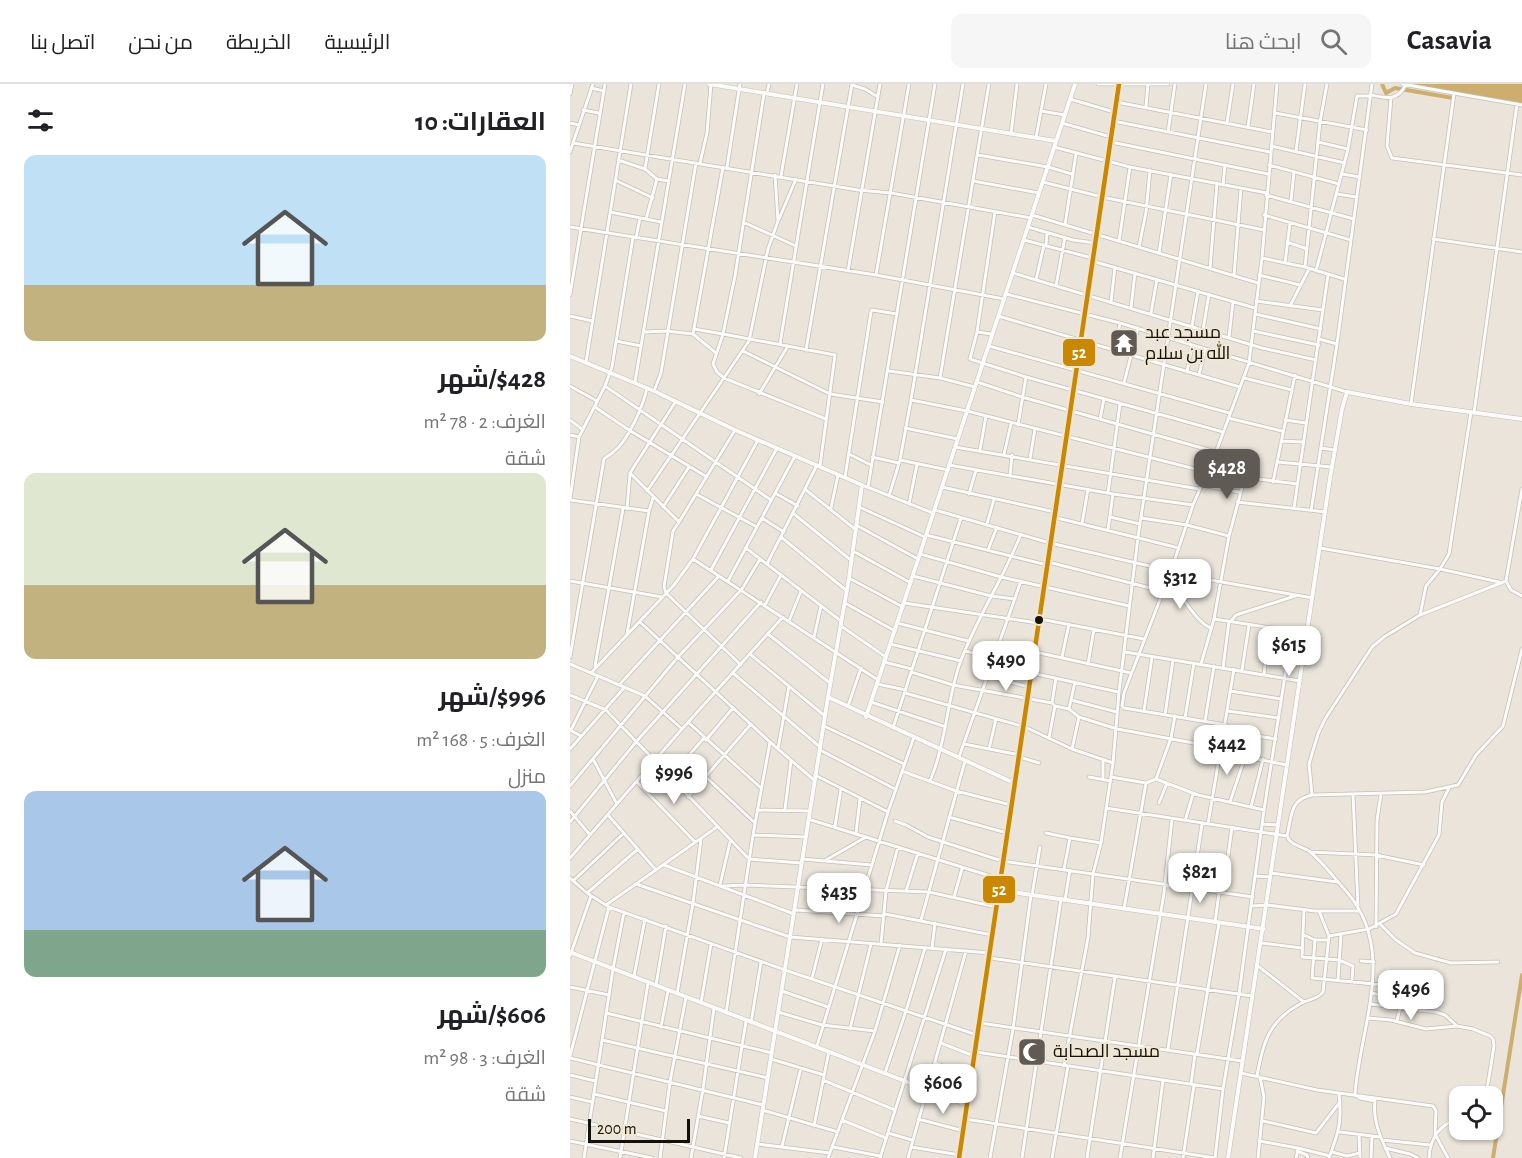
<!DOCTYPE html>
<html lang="ar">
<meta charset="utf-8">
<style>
body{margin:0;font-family:"Alegreya Sans",Cairo,sans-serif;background:#f6f6f6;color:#202124;direction:rtl;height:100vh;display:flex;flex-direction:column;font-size:22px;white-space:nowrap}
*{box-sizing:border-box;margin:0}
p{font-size:20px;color:#757577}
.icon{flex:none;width:33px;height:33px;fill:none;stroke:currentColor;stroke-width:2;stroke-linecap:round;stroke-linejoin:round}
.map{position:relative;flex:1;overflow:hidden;direction:ltr}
.drawer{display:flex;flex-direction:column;background:#fff;width:570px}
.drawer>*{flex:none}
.controls{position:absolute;left:879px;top:1002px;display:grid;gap:12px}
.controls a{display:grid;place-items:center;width:54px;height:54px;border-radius:12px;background:#fff;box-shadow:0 2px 4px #0004;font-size:30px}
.scale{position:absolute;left:18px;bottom:15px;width:102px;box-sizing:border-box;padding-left:6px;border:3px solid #14100a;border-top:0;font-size:16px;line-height:21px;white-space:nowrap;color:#14100a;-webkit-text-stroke:4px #f0e6d4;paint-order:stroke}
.price{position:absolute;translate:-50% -51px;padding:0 14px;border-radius:12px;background:#fff;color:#222;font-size:20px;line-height:39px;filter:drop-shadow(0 2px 3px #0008)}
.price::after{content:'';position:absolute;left:50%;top:36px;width:18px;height:14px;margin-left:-9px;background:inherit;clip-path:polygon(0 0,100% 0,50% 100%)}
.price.selected{background:#5f5a53;color:#fff}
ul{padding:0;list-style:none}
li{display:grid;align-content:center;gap:12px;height:318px;padding:0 24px}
li span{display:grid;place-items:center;height:186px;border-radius:12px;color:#555}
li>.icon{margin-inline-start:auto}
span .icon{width:108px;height:108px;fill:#fffc;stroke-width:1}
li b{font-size:26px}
h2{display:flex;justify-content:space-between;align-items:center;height:72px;padding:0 24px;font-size:26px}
header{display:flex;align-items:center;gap:36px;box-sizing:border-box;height:84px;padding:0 30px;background:#fff;border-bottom:2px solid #e0e0e0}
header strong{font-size:28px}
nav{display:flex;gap:33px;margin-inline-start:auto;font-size:21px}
.search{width:420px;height:54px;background:#f6f6f6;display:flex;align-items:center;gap:15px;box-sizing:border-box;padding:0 21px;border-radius:12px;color:#757577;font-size:22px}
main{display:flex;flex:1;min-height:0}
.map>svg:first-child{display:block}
</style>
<header>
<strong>Casavia</strong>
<div class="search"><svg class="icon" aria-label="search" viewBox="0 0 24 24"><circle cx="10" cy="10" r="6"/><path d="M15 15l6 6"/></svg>ابحث هنا</div>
<nav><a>الرئيسية</a><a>الخريطة</a><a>من نحن</a><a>اتصل بنا</a></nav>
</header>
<main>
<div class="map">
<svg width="952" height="1074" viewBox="0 0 952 1074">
<rect width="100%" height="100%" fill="#eae4da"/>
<path fill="#cdae6e" d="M846,0h106v20l-106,-17z"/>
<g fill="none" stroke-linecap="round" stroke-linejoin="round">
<path stroke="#cdae6e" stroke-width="4" d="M812,0l4,9 9,-5 58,10
M923,1074l29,-183"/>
<g stroke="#c4c0b8" stroke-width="4.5">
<path id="minor" d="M528,0h70
M832,0l120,21
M282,1l13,4 13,8
M21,4l13,3
M197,9l2,-9
M0,10l2,-10
M194,10l-29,182 -12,58 112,21 -15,111
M801,11c14,3 27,6 34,-9
M821,14l-4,48 5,12 130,17
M500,15l44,13
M546,18l156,30
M576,22l2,-22
M13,26l16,3
M471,27l24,4
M705,29l92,17
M543,37l157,31
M0,39l9,2
M492,39l49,14
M657,39l6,-39
M678,43l6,-43
M598,48l7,-48
M441,50l6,-50
M466,54l10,-54
M541,58l157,32
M748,58l30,7
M3,59l285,47 33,3 140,25
M701,62l74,17
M484,63l76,20 137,26
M726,67l9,-67
M0,68l23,-68
M408,71l70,12 24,7
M48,76l27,9 12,10 11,2
M130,79l7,-30 4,-49
M699,81l70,19
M157,83l13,-83
M75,85l14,-85
M772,90l18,3
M211,92l16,-92
M45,96l38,18
M403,97l66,12
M473,98l59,15 162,33
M653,101l2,-20
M767,110l19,3
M696,111l88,24
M721,117l3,-29
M40,128l51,10
M425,128l-18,120 -7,27 56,18 197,55
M462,131l226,68
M694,131l87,25
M76,135l11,-40
M209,135l17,-40
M173,138l53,24
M495,141l11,-71
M0,143l306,48 128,24
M458,143l45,13 22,3
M66,154l4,-20
M863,155l89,13
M454,156l68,18
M549,157l11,-74
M717,158l20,7
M476,162l1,-13
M569,163l7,-35 4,-42
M589,169l12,-79
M692,174l43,9 39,12
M522,177l163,47
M715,179l5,-40
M735,183l15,-145 7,-38
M640,184l7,-85
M278,187l32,-187
M746,187l32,-122 9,-53h14
M443,189l249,75 54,12
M306,191l33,-191
M689,191l41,10
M664,192l7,-88
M466,196l8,-35
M486,202l9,-49
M436,210l114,29 227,69
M0,211l35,-211
M686,217l67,9
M541,218l4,-35
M720,222l19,-37
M561,224l4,-35
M581,229l6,-34
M685,230l66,15
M0,232l22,5
M428,232l242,71
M622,242l6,-35
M124,245l29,5 -10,30 4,8 7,6 102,41
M633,246l6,-36
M683,247l66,14
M74,248l22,-1 27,3 23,19
M407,248l15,2
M123,250l30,-167
M659,253l4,-35
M749,255l18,5
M46,257l25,5
M210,260l43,-260
M419,262l240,67
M236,266l46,-266
M173,267l87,43 53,8
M544,268l6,-29
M16,278l45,-278
M319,287l51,7 35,9
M617,288l5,-27
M629,291l6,-26
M370,294l49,-294
M674,294l48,12
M65,298l50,-298
M407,298l45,15 194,55
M554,299l14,-55
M0,302l27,15
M35,302l166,114
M84,307l7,-18 35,-210
M189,310l29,-48
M341,316l56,11 240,61
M841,320l43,-310
M25,323l34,23 78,47
M904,329l43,-309
M658,334l54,13
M530,335l4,-20
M0,336l12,9
M715,336l21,3
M448,341l8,-48
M335,344l53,11
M0,351l9,2
M711,357l22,1
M385,363l244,42
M751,364l14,2
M410,366l6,-34
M279,370l22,11
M434,370l7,-30
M302,373l27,6
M460,375l5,-30
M330,376l48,10
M707,378l55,5
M379,381l164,29 80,11
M60,389l49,49 -6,9 -9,56 2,6 75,72
M440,392l2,-21
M275,393l26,-165 1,-2 25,4
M674,393l53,7
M703,398l22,-107
M292,401l71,28
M632,401l37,7
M298,403l67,-403
M372,403l113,25
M647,404l10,-26
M952,405l-16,92 5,9 11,6
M236,406l49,39
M77,407l102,-150 19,-92 10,-28 -3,-46
M205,409l23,13
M538,409l12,-89
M126,410l61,33
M399,410l7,-24
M319,412l11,-36 11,-60 52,-316
M0,415l9,-62 26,-51 7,-19 21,-130
M0,416l79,11 4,-13
M667,418l89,10
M339,420l8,-40
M93,423l26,-40
M289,423l66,30
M261,424l7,-33
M724,424l34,-233
M57,425l3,-36 46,-72
M365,426l115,33 121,28
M741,427l26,-167 35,-260
M224,430l58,47
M483,433l126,31
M540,433l30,7
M192,434l22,14
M571,434l46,7 42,11
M109,438l56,-92
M417,440l7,-25
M512,440l6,-35
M286,441l62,34
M538,446l5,-36
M356,451l121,30
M211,453l66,54
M176,464l95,73
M750,464l120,21 59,13
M418,466l9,-23
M283,467l58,32
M350,470l81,23 128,29
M123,475l185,121
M478,478l114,29
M197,480l50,-99
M141,486l66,-122
M600,489l143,25
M602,490c1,13 26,50 39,54
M343,492l78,20 24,3
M279,494l54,29
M0,497l92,16
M158,497l67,-125
M275,519l50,28
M334,519l134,20
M195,521l16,-30
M850,531l6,-29 14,-17 9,-15 22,-142
M470,535l104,20
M644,535l78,12 -28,179 -25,184 -16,95 -8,69
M219,537l12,-30
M661,537l5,-6 59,-19
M70,538l130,120 44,38
M327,539l71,18
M271,542l45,31
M57,550l22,-123
M198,550l62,49
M244,553l7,-31
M320,560l71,17
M720,561l15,3
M395,567l68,15
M465,568l96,21
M555,568l175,29
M180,570l75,62
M0,573l34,-198c3,-3 6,-4 8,-6 16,-11 31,-47 35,-65
M492,573l7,-33
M314,578l28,7
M0,580l75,32 37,33
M518,580l6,-35
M631,580l13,-45 15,-83 18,-67 -1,-3 -33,-8
M25,582l28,-157
M653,584l6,-47
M672,586l7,-45
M341,588l42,13 99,18 3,3 14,3 10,8 38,12 104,19
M21,589l83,-88 19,-26 65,-119
M163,589l87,74
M462,589l86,19
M694,590l5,-46
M417,592l42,11
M307,600l29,6
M49,601l100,-109
M660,607l51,8
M335,609l120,34 47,22 41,14
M0,611l36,15 143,149 52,4
M501,616l46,12
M301,618l72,24
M482,619l4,-25
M278,622l13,-38
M499,625l6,-27
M574,627l8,-54
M657,627l52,7
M595,631l8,-55
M615,634l9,-55
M635,637l9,-55
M119,639l72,65
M656,641l-102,-17 -2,-2 2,-13 47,-122 22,-66 23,-53 33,-89 13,-105 15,-174
M254,642l80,38
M323,644l68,-210
M0,646l11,6
M1,646l27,-54
M655,647l51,8
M479,654l6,-32
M136,656l27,-32
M394,660l56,11
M0,665l54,-61
M208,665l11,-63
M419,665l7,-30
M502,665l7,-32
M250,666l75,39
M651,668l66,13
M389,673l62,-176
M449,673l20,6
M23,675l24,45
M332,687l54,20 55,14
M245,691l73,37
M100,693l34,-39
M136,693l49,46
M519,693l22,4
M541,693l35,6 10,-4 42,16 66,15
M533,695v-19
M586,695l15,-41 4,-22
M360,697c4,-10 8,-21 10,-31 8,-30 10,-61 21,-90 17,-44 43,-83 60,-126
M67,698l58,60
M0,702l108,-129 64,-68 18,-30
M742,711l-3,-31 9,-30 7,-15 47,-72 12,-10 36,-22 86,-34
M783,711l5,111
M118,713l63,-73
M660,718l15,-45
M589,719l8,-20
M681,723l12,-48
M536,724l181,28c3,9 14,10 22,15 13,10 26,28 37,40 52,59 14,135 9,203
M215,725l6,-48
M187,726l53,1
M0,727l20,24
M38,731l48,55
M379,733l58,16
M238,735l192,60
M325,737l11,4 22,12 74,24 251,36
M615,737l8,-27
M0,738l66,-80 125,-140
M638,740l26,-155
M692,740l16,1
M265,742l6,-37
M286,749l4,-34
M476,749l24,5
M183,751l53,2
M717,752c5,-20 2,-36 25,-41l113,-3 33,-7 18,-30 27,-29 19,-77
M740,768l66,3 48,10
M0,774l112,-129 101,-112
M232,775l70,6
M256,776l40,-23
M94,781l130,49
M494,785l6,-31 31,5
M701,789l66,9
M686,792l14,1
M0,794l17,15 22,14 176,63 192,65
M3,797l51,-48
M66,800l154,53 200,16
M150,801l10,-43
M153,802l22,-1 184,7 67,15
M336,807l12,-38
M17,809l51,-44
M653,809l9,-66
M462,811l8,-48
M384,813l8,-28
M495,816l5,-30
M36,821l111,-78
M682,822l15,-1 48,6h45
M554,825l22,-126
M225,826l89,6
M734,826l-2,47 37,3 14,6 -1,14
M315,830l107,21
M351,836l44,-159
M645,838l4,-29
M810,840l16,16 19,13 36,10 47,-1
M806,843l1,-107 4,-26
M734,851l11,5h13
M759,852l40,-7 27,-15 43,-79 3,-33 7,-14
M745,856l-3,38 72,7 13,-3 23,10
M691,859l41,5
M311,860l5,-53 12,-44
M362,864l3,-25
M0,872l21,-60
M420,874l262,38
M791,877l13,1
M688,882l46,36
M64,892l11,-57
M242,894l10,-39
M768,896l3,-46
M86,901l10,-59
M0,903l39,8
M212,907l46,16
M801,909l38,7h11
M107,910l16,-91 8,-64
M131,919l10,-59
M800,920l66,8 9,3 12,11
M208,928l44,13 53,6
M36,929l166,40
M156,929l27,-178 17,-93
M798,934l23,2 35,9 31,-3 16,3 17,7 3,3 1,7 -8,50
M827,937l8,-35 6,-11 5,2 3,6 1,28
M181,939l10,-61
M410,939l262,38
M91,943l7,-36
M280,945l21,-85
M32,956l166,38
M371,959l33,13
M247,962l71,-234 26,-75
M598,965l34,-225
M406,968l247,37
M627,970l22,-131
M0,972l39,-149
M0,974l193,47
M201,975l53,16
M365,979l35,14
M494,982l24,-128 5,-64 8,-31 12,-80 6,-71 19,-155 68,-453
M315,989l21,-62 19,-63
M671,989l76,17 116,16 3,5 -1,23 13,24
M0,991l25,6
M687,992c6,-34 12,-56 45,-73 8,-4 16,-4 21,-11l6,-56 -10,-25
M253,996l72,30
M621,1000l4,-30
M24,1010l72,17
M786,1011l4,3 15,3c-3,20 7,39 15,57
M0,1013l22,5
M192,1026l76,22
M128,1032l31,7
M0,1035l171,39
M348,1035l46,12
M395,1035l250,39
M272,1036l44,18
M693,1037l53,12 24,-31
M244,1042l15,-75
M770,1048l40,5
M318,1049l24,7
M789,1051l1,23
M812,1056l48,5
M0,1057l82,17
M689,1057l39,7 32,8
M187,1060l73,9
M212,1062l19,-78
M263,1063l47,9
M341,1063l49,8
M815,1064l25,6 8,4
M727,1067l10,4 1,3
M762,1068l15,4 13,-3
M14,1074l29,-189 11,-57
M50,1074l28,-175
M90,1074l10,-76 16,-85
M121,1074l12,-69 11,-81
M154,1074l22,-137
M258,1074l47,-127 25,-86
M310,1074l66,-209
M338,1074l58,-207
M420,1074l23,-129 18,-134
M452,1074l39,-259
M482,1074l16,-92
M517,1074l28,-181
M550,1074l44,-265 8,-74
M583,1074l10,-78
M613,1074l11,-73
M688,1074l6,-61 -4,-20
M726,1074l2,-9
M759,1074c10,-27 13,-36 10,-65
M801,1074l1,-22
M859,1074c1,-21 11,-33 31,-41"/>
</g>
<g stroke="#c4c0b8" stroke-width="5">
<path id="tertiary" d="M139,0l347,57
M0,272l84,35 81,39 127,55 -13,93 -21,119 -73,461
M258,613l186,86
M296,633l209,-633
M428,806l266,39
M0,868l397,153
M389,1074l160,-1074
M658,1074l102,-680 12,-69 5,-17 64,12 111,15"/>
</g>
<use href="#minor" stroke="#fcfbf9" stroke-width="3"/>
<use href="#tertiary" stroke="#fcfbf9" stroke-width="4"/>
<g stroke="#f0e6d4" stroke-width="9">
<path id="bus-1" d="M389,1074l160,-1074"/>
</g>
<use href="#bus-1" stroke="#ca8802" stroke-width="4.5"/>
</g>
<defs>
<g id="temple-square" transform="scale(1.5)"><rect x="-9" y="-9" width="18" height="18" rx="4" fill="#5f5a53" stroke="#f0e6d4"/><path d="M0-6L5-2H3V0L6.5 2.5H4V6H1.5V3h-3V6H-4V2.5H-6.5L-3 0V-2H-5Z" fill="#fff"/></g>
<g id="mosque-square" transform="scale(1.5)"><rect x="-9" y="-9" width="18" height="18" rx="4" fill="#5f5a53" stroke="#f0e6d4"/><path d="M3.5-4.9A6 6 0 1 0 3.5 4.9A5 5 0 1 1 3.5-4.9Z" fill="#fff"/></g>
</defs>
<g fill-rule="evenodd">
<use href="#temple-square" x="554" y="259"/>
<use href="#mosque-square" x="462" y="968"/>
</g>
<circle fill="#14100a" stroke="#f0e6d4" stroke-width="2" cx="469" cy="536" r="5"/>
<g text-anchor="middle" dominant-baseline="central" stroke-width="4.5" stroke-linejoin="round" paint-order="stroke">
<g font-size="18" fill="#14100a" stroke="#f0e6d4" text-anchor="start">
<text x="575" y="249">مسجد عبد<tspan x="575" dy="21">الله بن سلام</tspan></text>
<text x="483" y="968">مسجد الصحابة</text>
</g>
</g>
<g stroke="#f0e6d4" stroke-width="2">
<rect x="492" y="254" width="34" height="29" rx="6" fill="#ca8802"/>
<rect x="412" y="791" width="34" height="29" rx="6" fill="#ca8802"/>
</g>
<g font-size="16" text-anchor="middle" font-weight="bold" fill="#fff">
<text x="509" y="274">52</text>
<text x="429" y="811">52</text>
</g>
</svg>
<div class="controls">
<a><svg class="icon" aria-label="locate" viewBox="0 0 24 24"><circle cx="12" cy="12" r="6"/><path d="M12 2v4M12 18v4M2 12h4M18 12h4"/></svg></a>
</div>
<div class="scale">200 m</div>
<b class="price selected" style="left:657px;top:416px">$428</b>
<b class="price" style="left:610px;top:526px">$312</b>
<b class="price" style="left:719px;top:593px">$615</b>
<b class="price" style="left:436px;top:608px">$490</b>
<b class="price" style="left:657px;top:692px">$442</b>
<b class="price" style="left:104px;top:721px">$996</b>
<b class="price" style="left:630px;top:820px">$821</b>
<b class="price" style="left:269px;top:840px">$435</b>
<b class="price" style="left:841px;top:937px">$496</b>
<b class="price" style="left:373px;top:1031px">$606</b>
</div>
<section class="drawer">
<h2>العقارات: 10<svg class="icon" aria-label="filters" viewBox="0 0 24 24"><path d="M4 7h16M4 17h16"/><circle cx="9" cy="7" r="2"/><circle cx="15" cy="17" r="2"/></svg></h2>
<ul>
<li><span style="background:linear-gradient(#bfe0f5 70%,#c2b280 0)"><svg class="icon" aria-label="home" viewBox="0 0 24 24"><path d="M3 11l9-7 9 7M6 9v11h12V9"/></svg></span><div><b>$428/شهر</b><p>الغرف: 2 · 78 m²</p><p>شقة</p></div></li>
<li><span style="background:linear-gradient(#dfe7d0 60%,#c2b280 0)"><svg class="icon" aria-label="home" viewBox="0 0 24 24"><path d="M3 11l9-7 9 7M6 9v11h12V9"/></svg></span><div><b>$996/شهر</b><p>الغرف: 5 · 168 m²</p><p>منزل</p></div></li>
<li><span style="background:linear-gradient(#a9c7e8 75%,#7fa58c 0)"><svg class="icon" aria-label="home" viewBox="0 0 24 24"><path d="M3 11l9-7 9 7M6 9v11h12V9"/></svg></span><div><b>$606/شهر</b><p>الغرف: 3 · 98 m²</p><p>شقة</p></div></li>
</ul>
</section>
</main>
